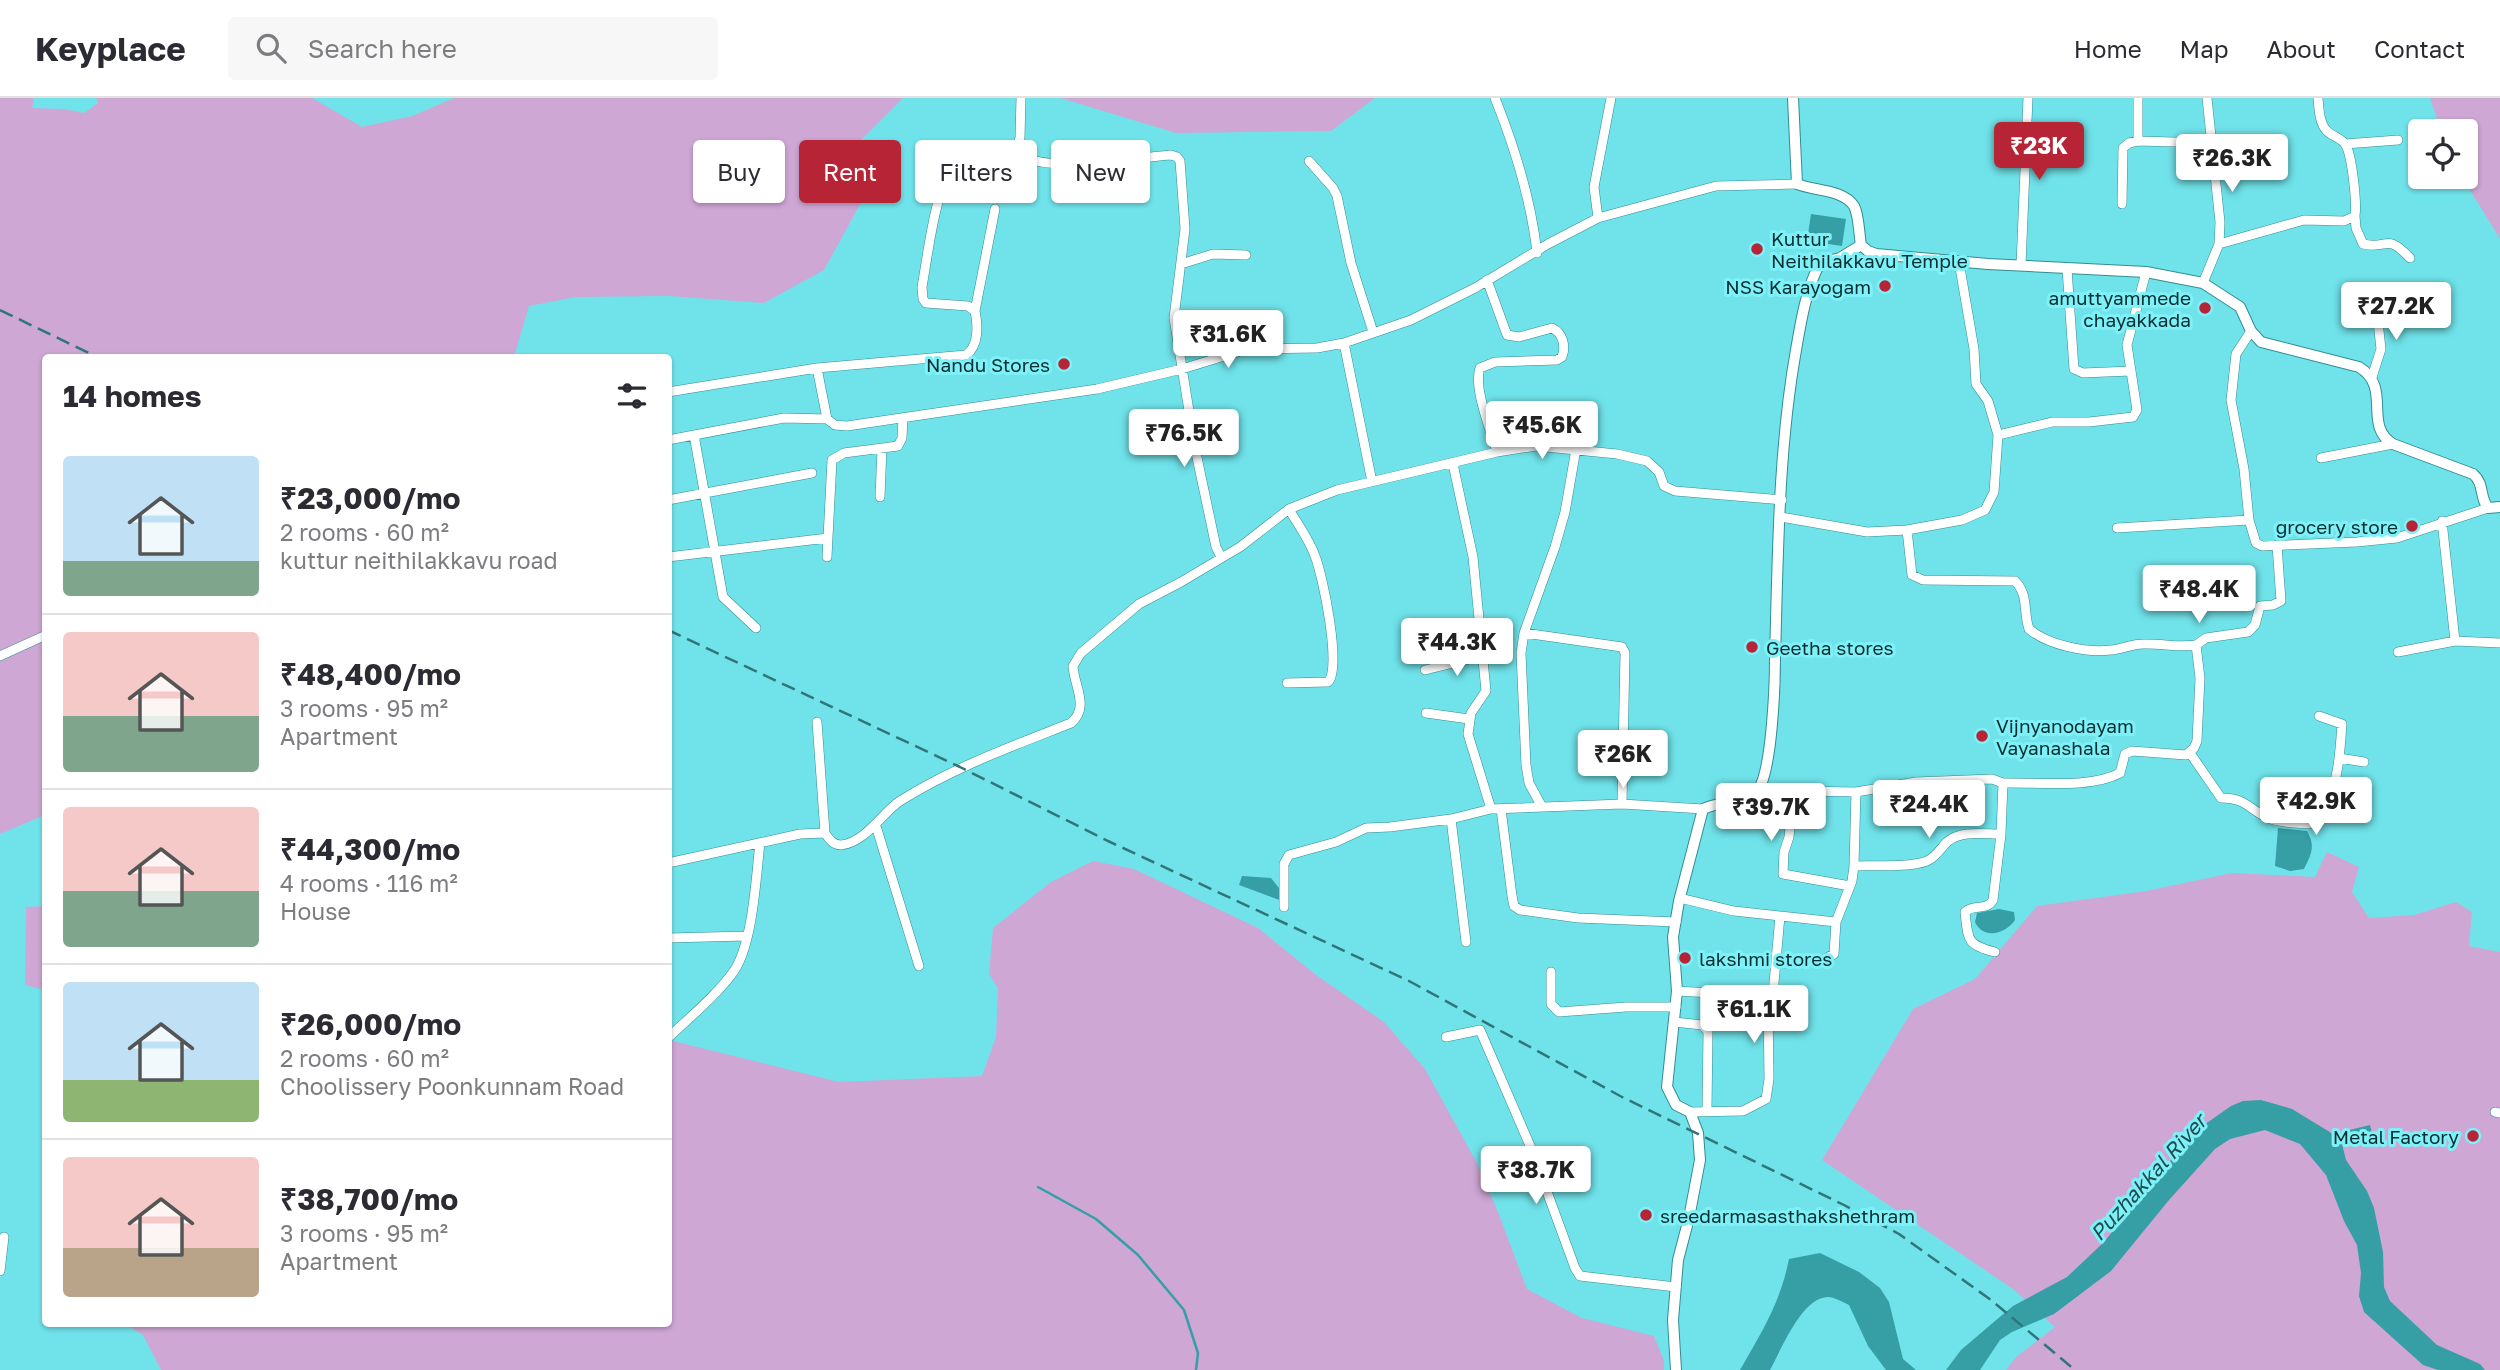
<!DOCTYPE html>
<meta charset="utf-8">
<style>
body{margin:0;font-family:"Golos Text",sans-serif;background:#f7f7f7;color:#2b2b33;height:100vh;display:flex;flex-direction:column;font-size:26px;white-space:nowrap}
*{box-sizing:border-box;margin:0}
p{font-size:23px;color:#7c7c81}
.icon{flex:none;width:38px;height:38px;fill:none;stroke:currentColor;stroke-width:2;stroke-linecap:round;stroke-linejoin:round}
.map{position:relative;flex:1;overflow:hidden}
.sheet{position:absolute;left:42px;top:256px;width:630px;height:973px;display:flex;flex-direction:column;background:#fff;border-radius:7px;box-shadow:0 2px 5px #0004}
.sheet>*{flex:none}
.hud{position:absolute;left:693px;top:42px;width:665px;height:63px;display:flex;gap:14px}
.tools{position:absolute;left:2408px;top:21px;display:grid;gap:14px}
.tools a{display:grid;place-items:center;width:70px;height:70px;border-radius:7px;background:#fff;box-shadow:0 2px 5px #0004;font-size:35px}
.price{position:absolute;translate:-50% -60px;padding:0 16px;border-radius:7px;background:#fff;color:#222;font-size:23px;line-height:46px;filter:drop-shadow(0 2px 4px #0008)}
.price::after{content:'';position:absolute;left:50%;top:42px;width:21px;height:16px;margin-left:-10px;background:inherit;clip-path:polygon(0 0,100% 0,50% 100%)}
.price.selected{background:#b62436;color:#fff}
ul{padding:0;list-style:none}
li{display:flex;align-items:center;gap:21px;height:175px;padding:0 21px}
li+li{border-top:2px solid #e1e1e2}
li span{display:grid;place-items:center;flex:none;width:196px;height:140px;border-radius:7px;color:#555}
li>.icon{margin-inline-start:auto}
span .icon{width:84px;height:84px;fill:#fffc;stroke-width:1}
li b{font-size:30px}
h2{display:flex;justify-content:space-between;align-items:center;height:84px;padding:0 21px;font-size:30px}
.tag{padding:0 24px;border-radius:7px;background:#fff;box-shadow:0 2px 5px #0004;font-size:24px;line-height:63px}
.tag.selected{background:#b62436;color:#fff}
header{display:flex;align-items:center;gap:42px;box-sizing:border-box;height:98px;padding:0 35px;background:#fff;border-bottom:2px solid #e1e1e2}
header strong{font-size:33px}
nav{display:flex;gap:38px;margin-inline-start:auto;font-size:24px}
.search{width:490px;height:63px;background:#f7f7f7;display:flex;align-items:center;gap:18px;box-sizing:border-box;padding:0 24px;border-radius:7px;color:#7c7c81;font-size:26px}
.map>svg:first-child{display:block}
</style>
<header>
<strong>Keyplace</strong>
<div class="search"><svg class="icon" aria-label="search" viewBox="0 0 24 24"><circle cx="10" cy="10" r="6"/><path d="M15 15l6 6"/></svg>Search here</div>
<nav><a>Home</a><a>Map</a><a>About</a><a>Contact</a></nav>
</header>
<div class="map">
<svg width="2500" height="1272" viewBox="0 0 2500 1272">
<rect width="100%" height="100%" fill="#70e3ea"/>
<path fill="#cea7d5" d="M0,0h34l-2,10 33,1 19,4 14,-10 -2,-5h216l50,29 50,-11 42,-18h449l-43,43 9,47 -45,82 -60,33 -95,-7 -93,1 -47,9 -15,51h-468l-1,458 -45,19z
M1060,0h315l-44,33 -155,2z
M2430,0h70v141l-38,-62h4v-46h-25z
M2327,754l32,15 -7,25 17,26 45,-3 42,-13 16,10 -3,34 31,6v418h-494l10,-13 39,-30 -42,-38 -191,-129 91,-151 62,-30 62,-73 109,-15 86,-18 83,4z
M1093,763l41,8 124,59 58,47 68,47 41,47 52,94 21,49 29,77 55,29 72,18 10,25v9h-1503l-18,-35 -20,-12h545l1,-283 170,42 143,-6 14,-39 2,-49 -9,-14 4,-46 58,-46z
M45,808h1l-1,84 -20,-5 1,-78z"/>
<path fill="#369ea5" d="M1811,116l35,5 -4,27 -35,-5z
M2278,730l29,3c9,15 4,24 -3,38l-14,2 -15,-5z
M1242,778l29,2 12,15 -1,8 -43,-16z
M1999,811l15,3 1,8c-9,14 -32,20 -40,2l2,-9z
M2261,1002l31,9 41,25 37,-9 3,12 -31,7 4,16 21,31 7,17 9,44 1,35 6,14 47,44 43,19 5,6h-47l-15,-5 -59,-53 -5,-16 2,-23 -4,-28 -13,-24 -18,-46 -26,-31 -35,-14 -35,9 -15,10 -46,51 -58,71 -57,43 -42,18 -12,8 -20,30h-34l15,-20 34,-29 18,-15 54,-29 37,-35 90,-110 37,-26 12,-5z
M1820,1155l39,19 21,16 9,14 14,57 13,11h-30l-18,-24 -19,-41c-6,-3 -15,-8 -21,-8 -26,0 -47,53 -58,73h-30c22,-39 40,-66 49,-111z"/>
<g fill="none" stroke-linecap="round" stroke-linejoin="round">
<path stroke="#369ea5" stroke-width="2.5" d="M1038,1089l58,32 42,36 46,55 14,43 -2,17"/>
<g stroke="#328d92" stroke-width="10">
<path id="minor" d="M1495,0c20,50 36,101 42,155
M2138,0v43
M2345,46l53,-4
M1014,57c51,19 105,4 157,0l6,2 3,4 5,68 -11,89 21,130 21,99 5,10
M1309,63l24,27 4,8 14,67 22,69
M2122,106l1,-56 6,-5 9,-2 73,2
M2355,118l1,12 7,16c26,6 22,-12 47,14
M1598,120l-4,-31 17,-89
M2219,146l85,-24 40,1 11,-5c2,-12 -3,-63 -10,-72 -4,-6 -13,-8 -18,-13 -8,-8 -8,-23 -9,-33
M1181,166l32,-10 33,1
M2021,167l7,-167
M2067,171l7,100 9,4 48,-2
M1487,182l20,55 12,2 33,-9c11,5 14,18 10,29l-5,3 -62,2 -15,6c-7,20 11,63 17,84
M2203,185l16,-39 1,-22 -13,-124
M975,213l20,-102
M2251,233l-15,23 -5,46 13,69 5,51 7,23 6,3 95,-4 40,-4 91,-30
M1344,245l28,139
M817,270l149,-13c13,-9 12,-30 9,-44l-7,-5 -42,-3 -3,-4 -1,-12c5,-26 15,-118 39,-129 16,-8 36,7 53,-3l6,-17 1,-40
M2372,279l9,-28 -5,-46
M668,294l149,-24 10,51 8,6 12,1 250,-37 85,-20 65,-20 70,-1 27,-5 67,-23 64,-32 73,-44 50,-26 118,-32 81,-2
M694,337l29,162 33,31
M1998,337l54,-13h37l44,-5 4,-7 -10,-65 19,-73
M668,342l116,-22 43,1
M2321,360l72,-14
M1453,366l20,93 13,134 -15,22 -3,21 23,75
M880,399l2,-49
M668,402l144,-27
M1781,419l86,15 40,-2 55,-10 23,-10 9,-18 4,-57 -10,-34 -12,-17 -2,-35 -15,-87
M2117,430l132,-8
M1907,432l5,45 11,5 92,1c14,14 8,31 14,48 19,16 57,24 82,21 11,-1 21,-6 32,-6 18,-1 35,4 53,1
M668,459l160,-19
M827,459l5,-97 12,-7 54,-7 4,-8 1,-20
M1524,535l98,14 3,6 -3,151
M2455,543l45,2
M2398,554l57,-11 -13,-120
M0,558l46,-21
M1425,572l57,-14
M1287,585l41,-1c14,-13 -5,-106 -13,-126 -6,-17 -17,-31 -26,-47
M1426,615l43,6
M817,624l8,111
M2190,655l31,45c25,0 26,10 47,20 12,5 27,5 40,6l4,-1c4,-8 11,-14 16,-22 11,-24 12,-51 14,-77l-23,-8
M2339,660l25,4
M1758,692l98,2 60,-10 76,-3 11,4c34,-1 87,6 117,-10l5,-19 7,-3 54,4 8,-7 3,-7 3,-63 -4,-33 10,-7 42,-6 7,-7 5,-19 13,-1 8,-4 -4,-56
M1794,693l-5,46 -5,15 -1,22 67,12
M1542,709l-13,-24 -3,-18 -5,-112 3,-20 31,-86 10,-35 11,-63
M1501,711l11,87 2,10 6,4 58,8 98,4
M1451,721l15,123
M876,728l43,140
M668,765l132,-29 25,-1c4,6 8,12 16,12 24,-2 42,-33 59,-44 54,-34 113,-55 171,-78 19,-16 3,-37 2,-57l8,-13 58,-49 42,-22 59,-35 49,-38 48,-19 160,-38 39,-6 81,8 30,7 12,11 5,14 11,5 107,9
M1854,768c20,-1 54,2 73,-5 9,-4 13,-12 20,-19 13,-12 37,-8 54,-8
M1680,800l54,13 102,11
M1284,809v-43l5,-9 47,-13 30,-14 24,-1 61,-8 40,-10 131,-5 81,5
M668,840l79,-2
M1995,854c-29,-7 -27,-13 -30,-40 9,-9 21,0 28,-12l8,-66 2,-51
M1776,866l47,-4 11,-6 2,-32 16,-41 2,-15 2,-74
M1551,874v32l8,8 67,-5h50
M1677,893l84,5 6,3 1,4 1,76 -3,20 -23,12 -53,1
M1767,901l6,-5 7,-78
M1674,924l28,3 6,6 -1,80
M1446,939l34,-7 51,118 44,120 5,8 96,11
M668,940c23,-22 48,-42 66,-67 19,-28 22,-94 26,-128
M2495,1014l5,1
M0,1173l4,-34"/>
</g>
<g stroke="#328d92" stroke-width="12">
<path id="tertiary" d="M1861,147l7,6 8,3 112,10 158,8 57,11 37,24 11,24 10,11 98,25c34,21 3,58 34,77l80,30c12,10 6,23 15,34l12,-1
M1676,1272l-3,-50 5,-60 11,-42 11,-58 -2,-27 -8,-21 -14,-7 -9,-18 10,-96 -4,-54 6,-36 24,-92c14,-7 47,-9 55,-19 14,-19 17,-106 17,-132 3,-102 3,-207 21,-308 5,-29 10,-61 24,-87l20,-5 21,-13c-2,-11 -2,-30 -7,-39 -11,-17 -40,-15 -57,-22l-4,-86"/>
</g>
<use href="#minor" stroke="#fff" stroke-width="9"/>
<use href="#tertiary" stroke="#fff" stroke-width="10"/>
<path stroke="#307579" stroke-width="2.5" stroke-dasharray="14 7" stroke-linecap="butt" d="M0,212l97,47
M668,532l292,137 148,74 301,140 213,116 222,108 55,29 92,66 84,70"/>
</g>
<g fill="#b62436" stroke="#7ef1f8" stroke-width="2.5">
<circle cx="1757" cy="151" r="7"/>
<circle cx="1885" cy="188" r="7"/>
<circle cx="2205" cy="210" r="7"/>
<circle cx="1064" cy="266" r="7"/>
<circle cx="2412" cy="428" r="7"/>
<circle cx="1752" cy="549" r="7"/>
<circle cx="1982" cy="638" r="7"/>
<circle cx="1685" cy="860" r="7"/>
<circle cx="2473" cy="1038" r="7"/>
<circle cx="1646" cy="1117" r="7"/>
</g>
<g text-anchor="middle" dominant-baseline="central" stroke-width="6" stroke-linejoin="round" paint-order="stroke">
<g font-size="19" fill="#072e30" stroke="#7ef1f8" text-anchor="start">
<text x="1771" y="140">Kuttur<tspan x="1771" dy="22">Neithilakkavu Temple</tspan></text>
<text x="1871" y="188" text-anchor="end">NSS Karayogam</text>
<text x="2191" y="199" text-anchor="end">amuttyammede<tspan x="2191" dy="22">chayakkada</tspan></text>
<text x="1050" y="266" text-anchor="end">Nandu Stores</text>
<text x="2398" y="428" text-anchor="end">grocery store</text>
<text x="1766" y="549">Geetha stores</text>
<text x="1996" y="627">Vijnyanodayam<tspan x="1996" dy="22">Vayanashala</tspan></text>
<text x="1699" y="860">lakshmi stores</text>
<text x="2459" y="1038" text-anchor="end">Metal Factory</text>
<text x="1660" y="1117">sreedarmasasthakshethram</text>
</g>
<g font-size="21" font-style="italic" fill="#1f4c4f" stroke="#7ef1f8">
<text transform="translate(2148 1079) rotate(-48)">Puzhakkal River</text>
</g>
</g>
</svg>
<div class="tools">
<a><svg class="icon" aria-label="locate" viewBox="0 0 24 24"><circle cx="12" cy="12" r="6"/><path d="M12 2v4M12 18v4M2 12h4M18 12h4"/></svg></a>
</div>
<b class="price selected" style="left:2039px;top:84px">₹23K</b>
<b class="price" style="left:2232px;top:96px">₹26.3K</b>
<b class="price" style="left:2396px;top:244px">₹27.2K</b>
<b class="price" style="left:1228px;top:272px">₹31.6K</b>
<b class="price" style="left:1542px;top:363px">₹45.6K</b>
<b class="price" style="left:1184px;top:371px">₹76.5K</b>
<b class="price" style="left:2199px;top:527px">₹48.4K</b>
<b class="price" style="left:1457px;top:580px">₹44.3K</b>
<b class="price" style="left:1623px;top:692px">₹26K</b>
<b class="price" style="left:2316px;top:739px">₹42.9K</b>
<b class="price" style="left:1929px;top:742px">₹24.4K</b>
<b class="price" style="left:1771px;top:745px">₹39.7K</b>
<b class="price" style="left:1754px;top:947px">₹61.1K</b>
<b class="price" style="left:1536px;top:1108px">₹38.7K</b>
<div class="hud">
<a class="tag">Buy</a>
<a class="tag selected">Rent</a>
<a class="tag">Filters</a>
<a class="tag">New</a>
</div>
<section class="sheet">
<h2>14 homes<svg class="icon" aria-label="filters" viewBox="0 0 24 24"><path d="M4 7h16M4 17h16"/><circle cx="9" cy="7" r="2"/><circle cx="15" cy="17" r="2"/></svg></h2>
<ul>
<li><span style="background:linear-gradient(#bfe0f5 75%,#7fa58c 0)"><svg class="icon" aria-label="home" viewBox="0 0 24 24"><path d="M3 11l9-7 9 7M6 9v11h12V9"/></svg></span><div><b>₹23,000/mo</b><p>2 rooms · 60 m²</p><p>kuttur neithilakkavu road</p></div></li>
<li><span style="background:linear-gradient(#f6c9c9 60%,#7fa58c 0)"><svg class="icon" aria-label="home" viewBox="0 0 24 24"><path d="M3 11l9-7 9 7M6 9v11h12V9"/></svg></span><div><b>₹48,400/mo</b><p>3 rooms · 95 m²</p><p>Apartment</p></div></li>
<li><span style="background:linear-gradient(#f6c9c9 60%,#7fa58c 0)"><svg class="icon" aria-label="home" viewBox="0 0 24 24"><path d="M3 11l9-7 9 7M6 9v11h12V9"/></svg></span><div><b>₹44,300/mo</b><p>4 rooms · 116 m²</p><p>House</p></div></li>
<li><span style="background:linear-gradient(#bfe0f5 70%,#8fb573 0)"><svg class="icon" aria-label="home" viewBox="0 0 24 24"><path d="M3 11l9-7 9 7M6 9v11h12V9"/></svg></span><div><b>₹26,000/mo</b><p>2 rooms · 60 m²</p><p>Choolissery Poonkunnam Road</p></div></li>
<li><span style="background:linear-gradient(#f6c9c9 65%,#b9a48a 0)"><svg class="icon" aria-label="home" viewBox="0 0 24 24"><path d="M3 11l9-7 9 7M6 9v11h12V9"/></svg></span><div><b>₹38,700/mo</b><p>3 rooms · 95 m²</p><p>Apartment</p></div></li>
</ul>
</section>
</div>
